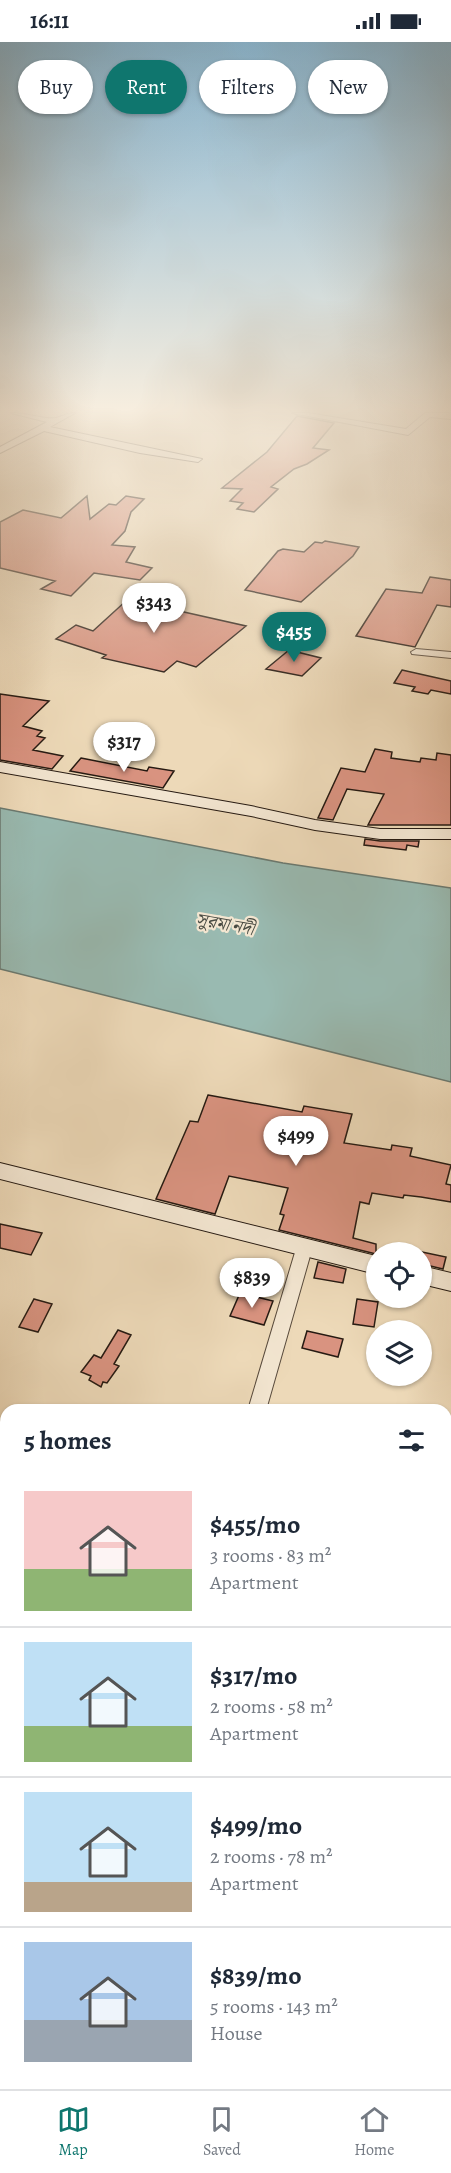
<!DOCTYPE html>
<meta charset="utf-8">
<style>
body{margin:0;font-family:Alegreya,"Noto Serif Bengali",serif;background:#f2f2f3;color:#1f2937;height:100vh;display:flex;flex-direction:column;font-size:22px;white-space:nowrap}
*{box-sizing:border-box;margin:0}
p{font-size:20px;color:#747a83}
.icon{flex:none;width:33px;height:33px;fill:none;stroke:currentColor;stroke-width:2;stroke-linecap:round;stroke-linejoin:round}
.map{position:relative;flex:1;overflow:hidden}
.details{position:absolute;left:0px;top:1362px;width:452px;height:686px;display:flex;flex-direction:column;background:#fff;border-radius:18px 18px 0 0;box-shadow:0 2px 4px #0004}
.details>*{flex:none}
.top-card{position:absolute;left:18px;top:18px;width:416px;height:54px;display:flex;gap:12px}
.controls{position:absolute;left:366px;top:1200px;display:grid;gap:12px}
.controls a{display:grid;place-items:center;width:66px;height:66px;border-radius:50%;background:#fff;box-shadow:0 2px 4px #0004;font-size:30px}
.price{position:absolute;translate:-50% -51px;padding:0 14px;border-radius:21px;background:#fff;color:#222;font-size:20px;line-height:39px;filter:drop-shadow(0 2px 3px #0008)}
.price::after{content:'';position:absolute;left:50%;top:36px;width:18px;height:14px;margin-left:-9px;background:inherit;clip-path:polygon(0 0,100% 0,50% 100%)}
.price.active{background:#0f766e;color:#fff}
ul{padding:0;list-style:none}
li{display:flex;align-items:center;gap:18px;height:150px;padding:0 24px}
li+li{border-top:2px solid #e0e1e3}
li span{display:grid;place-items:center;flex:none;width:168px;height:120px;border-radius:0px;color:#555}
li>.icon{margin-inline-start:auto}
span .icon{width:72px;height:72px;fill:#fffc;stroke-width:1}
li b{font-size:26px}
h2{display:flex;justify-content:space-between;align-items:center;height:72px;padding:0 24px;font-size:26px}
.pill{padding:0 21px;border-radius:27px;background:#fff;box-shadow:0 2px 4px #0004;font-size:21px;line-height:54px}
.pill.active{background:#0f766e;color:#fff}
.status{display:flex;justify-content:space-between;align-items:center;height:42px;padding:0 30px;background:#fff;direction:ltr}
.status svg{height:16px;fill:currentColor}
.dock{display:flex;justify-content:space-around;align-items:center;height:84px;border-top:2px solid #e0e1e3;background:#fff;font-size:16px;color:#747a83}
.dock a{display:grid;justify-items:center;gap:3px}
.dock .active{color:#0f766e}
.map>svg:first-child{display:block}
</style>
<div class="status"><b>16:11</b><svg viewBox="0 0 49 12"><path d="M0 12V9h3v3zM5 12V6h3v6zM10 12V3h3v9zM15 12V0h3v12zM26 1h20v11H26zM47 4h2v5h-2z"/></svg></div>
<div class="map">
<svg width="451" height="2047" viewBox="0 0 451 2047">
<rect width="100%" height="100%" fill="#edd9b8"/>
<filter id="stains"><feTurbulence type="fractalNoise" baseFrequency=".00333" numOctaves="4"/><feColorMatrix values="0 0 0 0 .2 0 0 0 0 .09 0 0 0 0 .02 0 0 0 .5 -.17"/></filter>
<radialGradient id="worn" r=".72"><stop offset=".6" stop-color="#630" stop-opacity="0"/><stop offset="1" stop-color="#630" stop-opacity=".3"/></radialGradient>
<path fill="#99bab1" stroke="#6b7a71" stroke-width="1.5" d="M0,766l283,55 168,25v194l-451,-113z
M2,1441l4,1v126l-6,-3z"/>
<path fill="#d99380" stroke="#261a12" stroke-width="1.5" d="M297,374l37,7 -21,25 16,2 -22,14 -13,5 -23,18 7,2 -24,23 -17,-3 6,-6 -13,-2 12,-12 -20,-1 45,-36z
M87,454l3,23 19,-15 7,1 10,-9 18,3 -13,13 -6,19 -13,14 23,2 -9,15 26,6 -12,12 -46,-7 -23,23 -30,-7 14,-8 -55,-13v-46l23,-12 38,8z
M325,499l34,6 -6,9 -52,46 -56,-12 33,-39 5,-2 21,3 11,-10 7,1z
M430,535l21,3v27l-14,-2 -22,42 -59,-11 30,-47 36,4z
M138,548l27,2 -5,10 18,4 -3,4 71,16 -50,41 -19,-6 -13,11 -62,-14 4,-3 -50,-16 20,-14 17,6z
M289,608l32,8 -19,18 -36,-7z
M402,628l49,11v13l-20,-4 -3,4 -16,-3 3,-4 -21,-4z
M0,652l49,7 -26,25 19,5 -5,5 8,2 -12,12 30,6 -11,13 -52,-9z
M375,707l17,3 -1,6 29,4 1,-4 15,2 1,-7 14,2v70h-83l16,-31 -37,-5 -14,31 -15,-2 23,-50 24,4z
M81,716l66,13 2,-4 25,4 -11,17 -93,-17z
M365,797l15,2h39l-1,6 -11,-2 -1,5 -42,-5z
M208,1053l94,17 2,-6 48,8 -8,29 47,7 1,-5 20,3 -2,8 41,9 -5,19 5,1v17l-30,-5 -17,-2 -1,3 -31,-5 -3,11 -9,-2 -7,36 23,6v10l-97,-24 5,-15 -4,-1 8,-26 -59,-12 -14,38 -59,-15 34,-78 8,1z
M0,1182l42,9 -11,22 -31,-7z
M422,1210l24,5 -3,12 -21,-5z
M318,1220l28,7 -3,14 -29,-5z
M240,1251l33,8 -9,24 -34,-9z
M34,1257l18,5 -14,28 -19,-5z
M357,1257l21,3 -4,25 -21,-3z
M118,1288l13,5 -17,29 5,2 -12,17 -4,-1 -2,5 -12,-7 2,-4 -10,-4 13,-17 7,3z
M307,1289l36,8 -5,18 -36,-9z"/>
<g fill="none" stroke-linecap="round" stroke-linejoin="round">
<g stroke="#584a3c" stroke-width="2">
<path id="street" d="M11,371c13,-1 34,7 45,5 7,-2 11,-5 19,-5l-25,14 152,32 -4,3 -58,-9 -96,-22 -44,22v-6l47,-25z
M292,371h16l98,16 19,-16h26v6l-21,-2 -22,18z
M416,607l35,3v6l-39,-4 -1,-2z
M304,1201l6,2 2,4 -46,161h-18l48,-161 2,-4z
M0,1578l6,3v20l-6,-3z
M446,1815l5,2v24l-5,-3z
M0,1967l6,2v26l-6,-2z
M99,2042h32l3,5h-33z
M397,2042h25l3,5h-26z"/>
</g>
<g stroke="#261a12" stroke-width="2">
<path id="secondary" d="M0,720l251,44 64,14 65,9h71v10h-71l-65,-9 -64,-14 -251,-44z
M0,1121l376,93v18l-376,-95z
M422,1224l29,7v18l-29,-7z"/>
</g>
<use href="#street" fill="#f3e6d1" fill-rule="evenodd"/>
<use href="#secondary" fill="#f3e6d1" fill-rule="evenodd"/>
</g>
<linearGradient id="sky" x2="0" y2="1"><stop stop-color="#88b6d2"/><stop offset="0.56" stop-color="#f7eedf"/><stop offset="1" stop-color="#f7eedf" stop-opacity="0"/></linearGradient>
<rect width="451" height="657" fill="url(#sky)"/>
<g text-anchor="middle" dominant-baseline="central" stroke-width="4.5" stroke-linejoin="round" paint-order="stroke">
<g font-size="18" font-style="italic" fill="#484a42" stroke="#f3e6d1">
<text transform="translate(225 882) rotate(10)">সুরমা নদী</text>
</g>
</g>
<rect width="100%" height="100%" filter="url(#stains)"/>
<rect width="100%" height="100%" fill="url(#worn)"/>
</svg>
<div class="controls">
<a><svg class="icon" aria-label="locate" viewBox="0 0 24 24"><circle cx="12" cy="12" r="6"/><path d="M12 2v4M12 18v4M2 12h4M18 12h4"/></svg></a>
<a><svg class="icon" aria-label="layers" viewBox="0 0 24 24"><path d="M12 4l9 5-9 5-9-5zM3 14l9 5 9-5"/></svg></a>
</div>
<b class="price" style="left:154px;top:592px">$343</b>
<b class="price active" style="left:294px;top:621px">$455</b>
<b class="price" style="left:124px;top:731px">$317</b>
<b class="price" style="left:296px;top:1125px">$499</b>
<b class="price" style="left:252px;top:1267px">$839</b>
<div class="top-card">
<a class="pill">Buy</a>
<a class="pill active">Rent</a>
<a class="pill">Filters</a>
<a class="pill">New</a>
</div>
<section class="details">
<h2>5 homes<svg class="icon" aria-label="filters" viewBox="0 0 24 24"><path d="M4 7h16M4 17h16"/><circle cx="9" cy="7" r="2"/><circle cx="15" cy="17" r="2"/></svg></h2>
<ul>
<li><span style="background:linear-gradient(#f6c9c9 65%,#8fb573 0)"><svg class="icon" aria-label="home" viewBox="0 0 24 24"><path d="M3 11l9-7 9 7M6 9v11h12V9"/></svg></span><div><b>$455/mo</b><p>3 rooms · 83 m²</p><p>Apartment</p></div></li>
<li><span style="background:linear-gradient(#bfe0f5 70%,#8fb573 0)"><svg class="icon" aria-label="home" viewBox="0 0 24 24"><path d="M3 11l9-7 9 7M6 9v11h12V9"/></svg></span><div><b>$317/mo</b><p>2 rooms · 58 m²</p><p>Apartment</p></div></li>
<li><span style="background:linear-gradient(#bfe0f5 75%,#b9a48a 0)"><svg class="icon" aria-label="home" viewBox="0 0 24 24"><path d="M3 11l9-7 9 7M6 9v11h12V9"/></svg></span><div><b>$499/mo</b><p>2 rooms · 78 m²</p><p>Apartment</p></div></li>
<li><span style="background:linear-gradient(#a9c7e8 65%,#9aa5b1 0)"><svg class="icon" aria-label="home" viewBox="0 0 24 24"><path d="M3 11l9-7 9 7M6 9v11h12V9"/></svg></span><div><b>$839/mo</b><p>5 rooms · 143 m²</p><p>House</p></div></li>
</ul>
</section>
</div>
<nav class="dock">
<a class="active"><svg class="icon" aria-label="map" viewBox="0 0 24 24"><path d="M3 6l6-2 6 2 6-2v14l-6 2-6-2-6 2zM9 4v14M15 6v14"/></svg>Map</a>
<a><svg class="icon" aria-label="saved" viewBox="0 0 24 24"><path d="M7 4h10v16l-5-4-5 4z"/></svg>Saved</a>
<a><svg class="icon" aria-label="home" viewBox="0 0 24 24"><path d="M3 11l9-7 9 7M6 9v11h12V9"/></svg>Home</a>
</nav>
